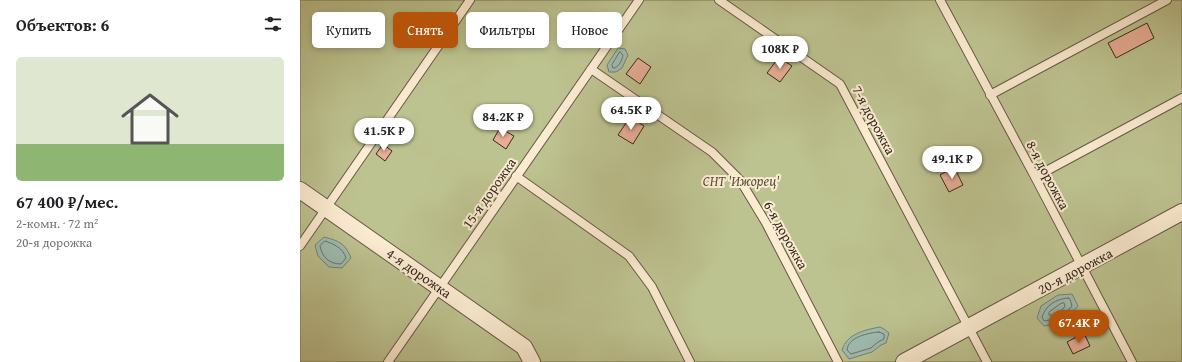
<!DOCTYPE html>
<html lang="ru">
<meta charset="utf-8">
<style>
body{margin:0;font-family:"Gentium Book Plus",serif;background:#f2f2f2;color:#202124;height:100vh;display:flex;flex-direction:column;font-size:15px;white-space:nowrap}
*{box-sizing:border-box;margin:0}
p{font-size:13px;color:#757577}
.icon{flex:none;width:22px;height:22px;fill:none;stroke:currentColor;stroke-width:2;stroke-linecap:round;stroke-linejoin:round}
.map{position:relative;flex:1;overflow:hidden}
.drawer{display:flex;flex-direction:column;background:#fff;width:300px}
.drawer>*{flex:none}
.hud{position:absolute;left:12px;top:12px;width:380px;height:36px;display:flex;gap:8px}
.price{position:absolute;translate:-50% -34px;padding:0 9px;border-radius:14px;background:#fff;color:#222;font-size:13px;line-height:26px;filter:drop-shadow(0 1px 2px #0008)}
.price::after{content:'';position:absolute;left:50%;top:24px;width:12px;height:9px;margin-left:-6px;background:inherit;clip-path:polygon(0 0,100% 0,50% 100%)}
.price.on{background:#b45309;color:#fff}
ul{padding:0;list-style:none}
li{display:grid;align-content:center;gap:8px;height:212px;padding:0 16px}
li span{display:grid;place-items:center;height:124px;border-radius:6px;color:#555}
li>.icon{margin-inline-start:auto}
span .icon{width:72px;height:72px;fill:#fffc;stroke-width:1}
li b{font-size:17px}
h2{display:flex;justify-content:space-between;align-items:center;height:48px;padding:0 16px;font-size:17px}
.chip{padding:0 14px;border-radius:6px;background:#fff;box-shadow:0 2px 6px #0003;font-size:14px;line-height:36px}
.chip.on{background:#b45309;color:#fff}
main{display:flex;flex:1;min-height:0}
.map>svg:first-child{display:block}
</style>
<main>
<section class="drawer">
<h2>Объектов: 6<svg class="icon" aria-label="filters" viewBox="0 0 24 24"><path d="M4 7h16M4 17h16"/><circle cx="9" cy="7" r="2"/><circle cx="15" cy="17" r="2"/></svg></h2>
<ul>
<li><span style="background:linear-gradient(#dfe7d0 70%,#8fb573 0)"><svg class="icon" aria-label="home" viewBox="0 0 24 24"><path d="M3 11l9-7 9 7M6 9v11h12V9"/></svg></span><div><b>67 400 ₽/мес.</b><p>2-комн. · 72 m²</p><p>20-я дорожка</p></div></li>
</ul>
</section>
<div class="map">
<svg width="882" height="362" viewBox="0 0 882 362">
<rect width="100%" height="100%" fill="#fbe1b9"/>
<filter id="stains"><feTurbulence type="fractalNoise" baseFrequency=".005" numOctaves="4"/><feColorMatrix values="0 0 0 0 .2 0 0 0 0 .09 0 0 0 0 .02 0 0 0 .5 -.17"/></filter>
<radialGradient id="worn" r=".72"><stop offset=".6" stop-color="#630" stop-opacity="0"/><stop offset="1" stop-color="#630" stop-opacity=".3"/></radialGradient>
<path fill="#bdc390" stroke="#7a7658" d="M0,0h882v362h-882z"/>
<path fill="#9fbdb2" stroke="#758277" d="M318,48l7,1 3,6 -6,13 -6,4h-7l-2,-7z
M24,237c15,4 21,6 27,21l-9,10 -13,-1 -11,-11 -3,-11z
M772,294l6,12 -14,16 -20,4 -7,-8 4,-12 17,-11z
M580,327l4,2 5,4 -3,10 -5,2 -9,7 -23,7 -7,-9c5,-16 22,-20 38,-23z"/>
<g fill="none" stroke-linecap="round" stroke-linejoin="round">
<path stroke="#6a7468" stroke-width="1" d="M320,52l3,3c-1,5 -3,10 -8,13h-2l-1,-3z
M25,241c9,3 18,7 21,17l-5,6c-12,0 -19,-7 -21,-18z
M768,298l2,1 2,7 -11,12 -17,3 -2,-4c4,-12 14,-18 26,-19z
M764,303l1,3c-4,6 -9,10 -16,9v-3l11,-8z
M579,332l5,2v5l-6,3 -7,6 -20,6 -4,-4c1,-13 21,-17 32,-18z"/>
</g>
<path fill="#e9ae96" stroke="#362a1f" d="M109,20l13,10 -10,13 -13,-9z
M847,23l7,15 -38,20 -8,-15z
M479,57l13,9 -12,16 -13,-9z
M338,58l13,9 -11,17 -14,-10z
M330,117l14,9 -11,18 -15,-9z
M200,128l14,8 -8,13 -13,-9z
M83,144l9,7 -7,10 -9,-7z
M654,167l9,18 -14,7 -9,-17z
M784,333l6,13 -17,8 -6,-12z"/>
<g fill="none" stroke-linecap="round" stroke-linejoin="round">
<g stroke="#675846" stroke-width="10">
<path id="service" d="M419,0l121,84 147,278
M640,0l95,177 97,185
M291,69l121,83 28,28 26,43 72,139
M690,95l177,-95
M216,176l113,80 23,31 38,75
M735,177l147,-79
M0,246l170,-246
M88,362l251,-362"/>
</g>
<g stroke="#675846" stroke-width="18">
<path id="minor" d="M0,190l224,157 8,15
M604,362l278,-150"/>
</g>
<use href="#service" stroke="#fcecd2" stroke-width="8"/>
<use href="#minor" stroke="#fcecd2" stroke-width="16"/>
</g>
<g text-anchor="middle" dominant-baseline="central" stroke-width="4" stroke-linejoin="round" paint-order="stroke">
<g font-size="14" fill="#362a1f" stroke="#fcecd2">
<text transform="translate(574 120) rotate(62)">7-я дорожка</text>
<text transform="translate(748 175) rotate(62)">8-я дорожка</text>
<text transform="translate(189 193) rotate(-55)">15-я дорожка</text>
<text transform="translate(486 235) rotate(61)">6-я дорожка</text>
<text transform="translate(775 271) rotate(-28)">20-я дорожка</text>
<text transform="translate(119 273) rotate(35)">4-я дорожка</text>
</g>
<g font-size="14" font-style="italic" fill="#58503b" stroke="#fcecd2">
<text x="441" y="181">СНТ 'Ижорец'</text>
</g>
</g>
<rect width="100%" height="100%" filter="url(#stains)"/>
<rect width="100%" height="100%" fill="url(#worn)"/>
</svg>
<b class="price" style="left:480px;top:70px">108K ₽</b>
<b class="price" style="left:331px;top:131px">64.5K ₽</b>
<b class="price" style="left:203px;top:138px">84.2K ₽</b>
<b class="price" style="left:84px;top:152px">41.5K ₽</b>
<b class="price" style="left:652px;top:180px">49.1K ₽</b>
<b class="price on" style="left:779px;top:344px">67.4K ₽</b>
<div class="hud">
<a class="chip">Купить</a>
<a class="chip on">Снять</a>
<a class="chip">Фильтры</a>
<a class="chip">Новое</a>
</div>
</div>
</main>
